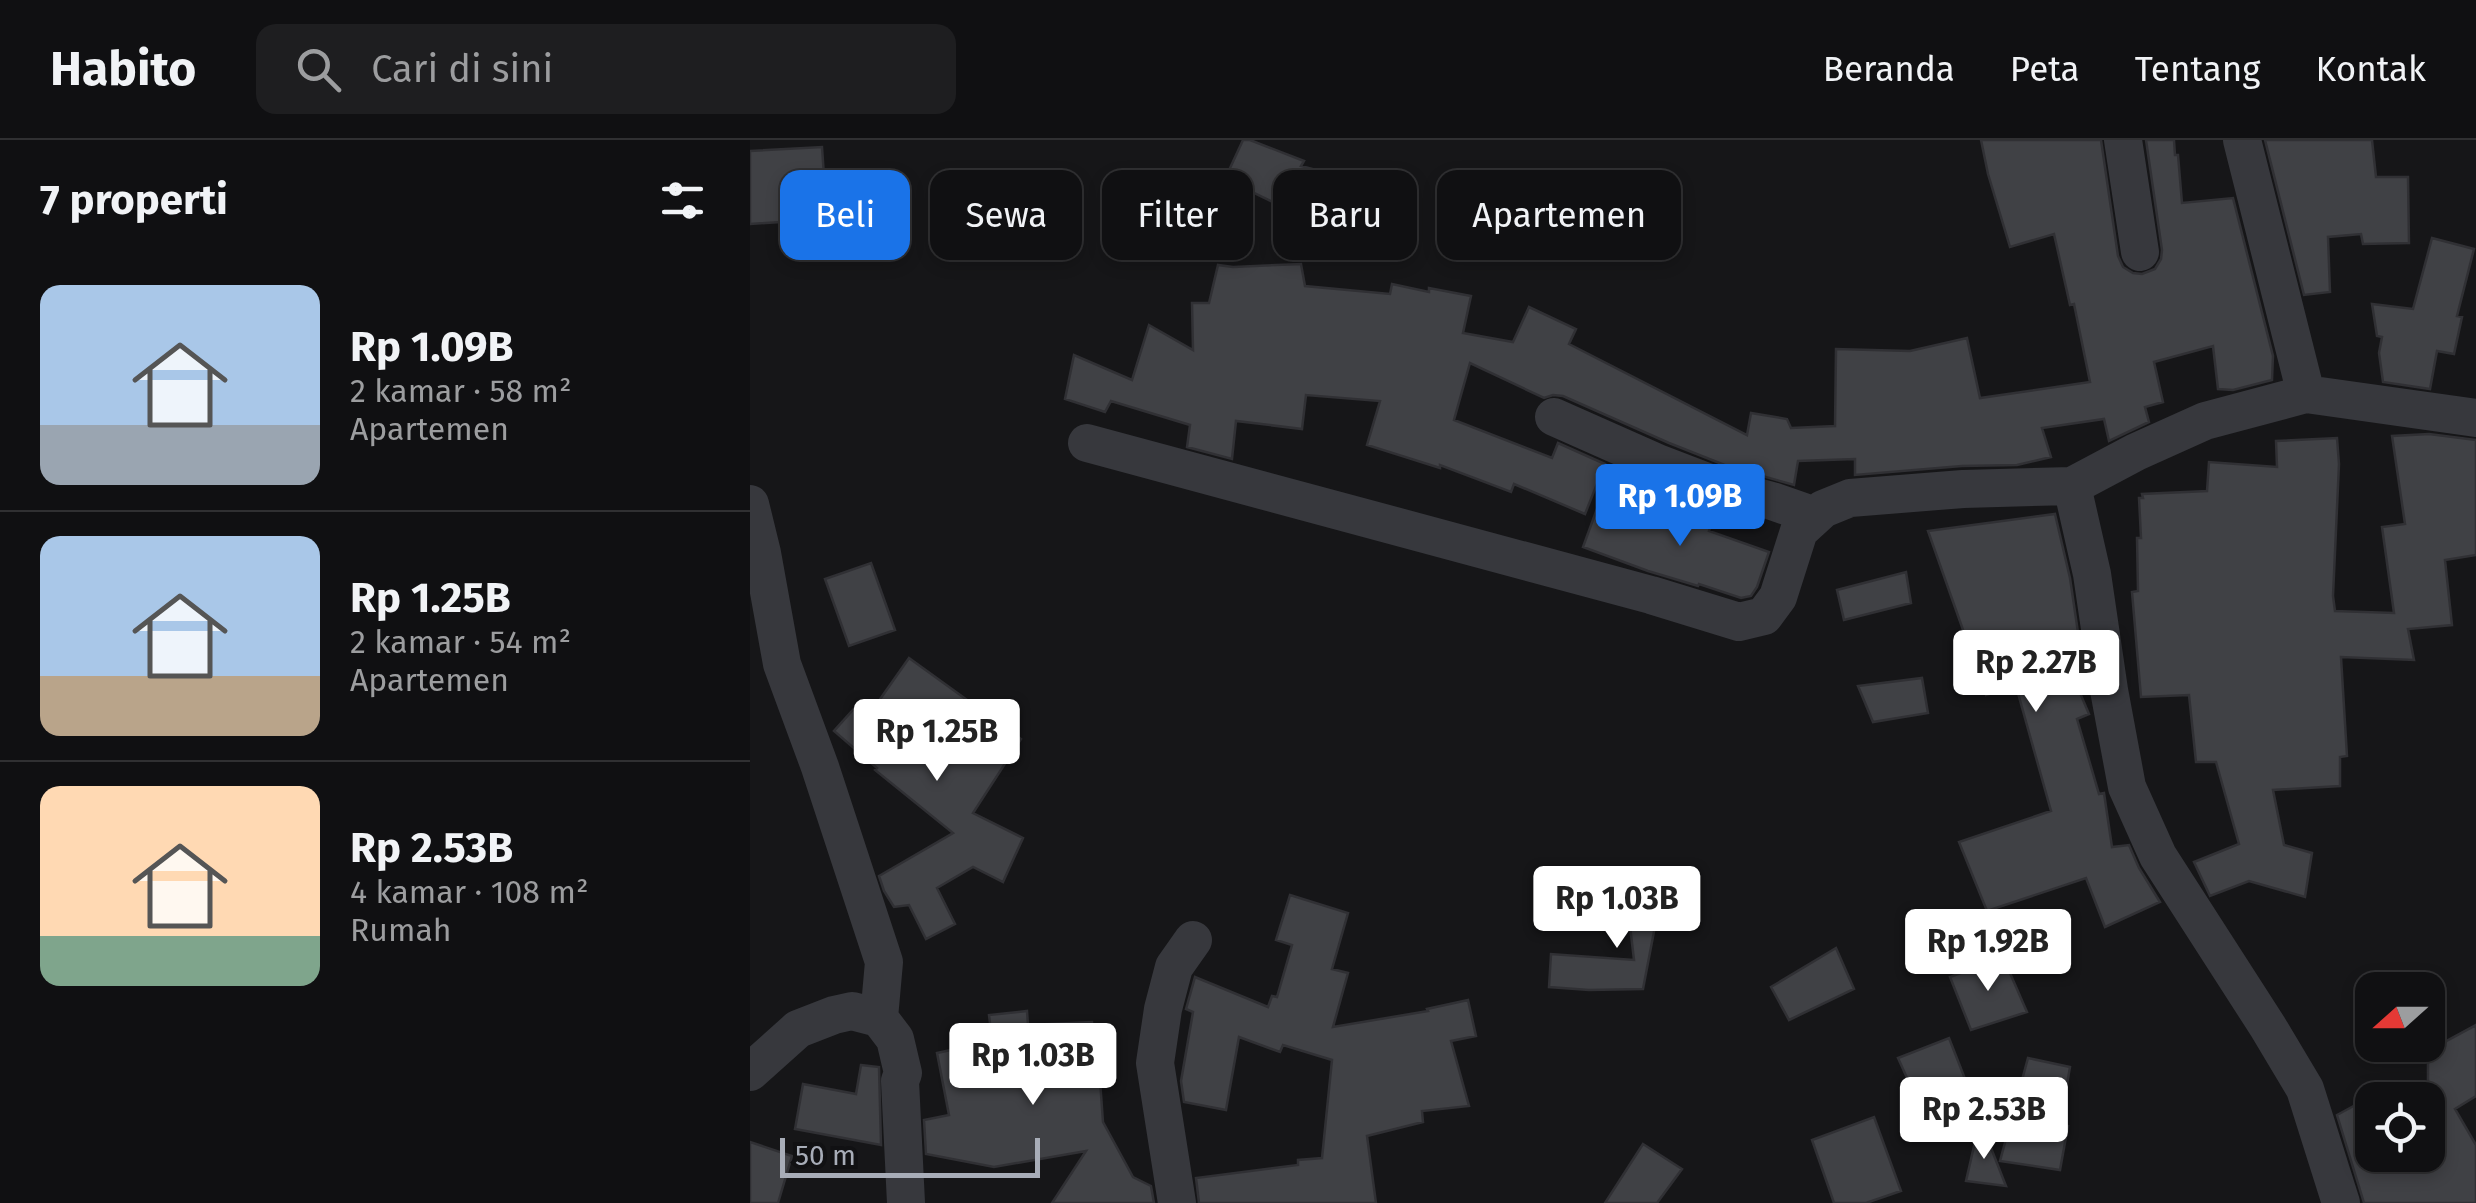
<!DOCTYPE html>
<html lang="id">
<meta charset="utf-8">
<style>
body{margin:0;font-family:"Fira Sans",sans-serif;background:#1e1e20;color:#f1f3f6;height:100vh;display:flex;flex-direction:column;font-size:38px;white-space:nowrap}
*{box-sizing:border-box;margin:0}
p{font-size:32px;color:#9c9d9f}
.icon{flex:none;width:55px;height:55px;fill:none;stroke:currentColor;stroke-width:2;stroke-linecap:round;stroke-linejoin:round}
.map{position:relative;flex:1;overflow:hidden}
.sheet{display:flex;flex-direction:column;background:#101012;width:750px}
.sheet>*{flex:none}
.hud{position:absolute;left:30px;top:30px;width:950px;height:90px;display:flex;gap:20px}
.needle{width:65px;rotate:249deg}
.fabs{position:absolute;left:1605px;top:832px;display:grid;gap:20px}
.fabs a{display:grid;place-items:center;width:90px;height:90px;border-radius:20px;background:#101012;box-shadow:0 5px 15px #0003,0 0 0 2px #303032;font-size:50px}
.scale{position:absolute;left:30px;bottom:25px;width:260px;box-sizing:border-box;padding-left:10px;border:5px solid #a8adb8;border-top:0;font-size:28px;line-height:35px;white-space:nowrap;color:#a8adb8;-webkit-text-stroke:8px #111113;paint-order:stroke}
.price{position:absolute;translate:-50% -85px;padding:0 22px;border-radius:10px;background:#fff;color:#222;font-size:32px;line-height:65px;filter:drop-shadow(0 2px 5px #0008)}
.price::after{content:'';position:absolute;left:50%;top:60px;width:30px;height:22px;margin-left:-15px;background:inherit;clip-path:polygon(0 0,100% 0,50% 100%)}
.price.on{background:#1a73e8;color:#fff}
ul{padding:0;list-style:none}
li{display:flex;align-items:center;gap:30px;height:250px;padding:0 40px}
li+li{border-top:2px solid #303032}
li span{display:grid;place-items:center;flex:none;width:280px;height:200px;border-radius:20px;color:#555}
li>.icon{margin-inline-start:auto}
span .icon{width:120px;height:120px;fill:#fffc;stroke-width:1}
li b{font-size:42px}
h2{display:flex;justify-content:space-between;align-items:center;height:120px;padding:0 40px;font-size:42px}
.tag{padding:0 35px;border-radius:20px;background:#101012;box-shadow:0 5px 15px #0003,0 0 0 2px #303032;font-size:35px;line-height:90px}
.tag.on{background:#1a73e8;color:#fff}
header{display:flex;align-items:center;gap:60px;box-sizing:border-box;height:140px;padding:0 50px;background:#101012;border-bottom:2px solid #303032}
header strong{font-size:48px}
nav{display:flex;gap:55px;margin-inline-start:auto;font-size:35px}
.search{width:700px;height:90px;background:#1e1e20;display:flex;align-items:center;gap:25px;box-sizing:border-box;padding:0 35px;border-radius:20px;color:#9c9d9f;font-size:38px}
main{display:flex;flex:1;min-height:0}
.map>svg:first-child{display:block}
</style>
<header>
<strong>Habito</strong>
<div class="search"><svg class="icon" aria-label="search" viewBox="0 0 24 24"><circle cx="10" cy="10" r="6"/><path d="M15 15l6 6"/></svg>Cari di sini</div>
<nav><a>Beranda</a><a>Peta</a><a>Tentang</a><a>Kontak</a></nav>
</header>
<main>
<section class="sheet">
<h2>7 properti<svg class="icon" aria-label="filters" viewBox="0 0 24 24"><path d="M4 7h16M4 17h16"/><circle cx="9" cy="7" r="2"/><circle cx="15" cy="17" r="2"/></svg></h2>
<ul>
<li><span style="background:linear-gradient(#a9c7e8 70%,#9aa5b1 0)"><svg class="icon" aria-label="home" viewBox="0 0 24 24"><path d="M3 11l9-7 9 7M6 9v11h12V9"/></svg></span><div><b>Rp 1.09B</b><p>2 kamar · 58 m²</p><p>Apartemen</p></div></li>
<li><span style="background:linear-gradient(#a9c7e8 70%,#b9a48a 0)"><svg class="icon" aria-label="home" viewBox="0 0 24 24"><path d="M3 11l9-7 9 7M6 9v11h12V9"/></svg></span><div><b>Rp 1.25B</b><p>2 kamar · 54 m²</p><p>Apartemen</p></div></li>
<li><span style="background:linear-gradient(#ffd9b3 75%,#7fa58c 0)"><svg class="icon" aria-label="home" viewBox="0 0 24 24"><path d="M3 11l9-7 9 7M6 9v11h12V9"/></svg></span><div><b>Rp 2.53B</b><p>4 kamar · 108 m²</p><p>Rumah</p></div></li>
</ul>
</section>
<div class="map">
<svg width="1726" height="1063" viewBox="0 0 1726 1063">
<rect width="100%" height="100%" fill="#161618"/>
<path fill="#404145" stroke="#303034" stroke-width="2.5" d="M493,0h7l54,21 -3,5 57,15 -12,33 -64,-18 -5,8 -52,-25z
M1231,0h120l17,116 5,11 10,6 9,1 13,-5 6,-10 1,-9 -16,-110h28l1,15h3l4,48 51,-5 40,158 -1,24 -39,10 -15,-1 -5,-43 -59,16 9,40 -18,5 4,15 -40,19 -5,-22 -62,9 9,29 -34,8 -55,1 -107,9v-16l-57,2 -4,24 -67,-19 -58,-23 -106,-47 -10,-1 -9,3 -74,-35 -16,57 98,38 6,-15 47,21 -20,50 -71,-30 -3,8 -71,-27v3l-73,-23 13,-44 -74,-6 -4,34 -66,-8 -4,38 -45,-12 3,-22 -79,-24 -6,11 -40,-13 9,-44 58,25 17,-55 44,25 -1,-47h17l9,-38 15,2 68,-3 4,22 85,8 2,-10 37,8v-4l42,8 -8,37 50,9 16,-35 47,22 -7,15 178,91 4,-22 36,6 4,9 44,-2 1,-77 74,2 57,-13 13,60 110,-16 -16,-78 -4,1 -16,-71 -44,13 -22,-73z
M1515,0h107l4,37h32l1,66 -46,1 -2,-10 -33,3 2,55 -26,3z
M72,7l5,72 -77,5v-73z
M1682,98l42,11 -17,67 5,1 -8,37 -17,-3 -7,38 -47,-7 -4,-29 3,-16 -5,-1 -5,-32 41,5z
M1679,294l47,6v115l-31,5 7,65 -44,4 6,31 -73,-3 6,99 -7,1v29l-67,4 11,55 28,8 -7,44 -56,-16 -39,15 -16,-34 45,-18 -23,-82h-20l-7,-67 -48,2 -9,-105 6,-1 -1,-53h4l-2,-40h4l-1,-4 65,-3 2,-29 68,5 -1,-26 61,-3 2,26 -6,132 2,15 59,2 -12,-86 23,-3 -13,-88z
M932,357l34,12 -7,22 60,21 -12,35 -6,9 -10,2 -42,-14 -1,2 -50,-15 -65,-24 15,-41 64,21 1,-5 9,2z
M1305,374l15,64 10,68 -19,2 28,66 -12,5 22,75 5,-1 8,54 17,-2 10,23 21,34 -55,25 -19,-49 -99,33 -28,-69 92,-31 -35,-125 -30,9 -58,-164z
M121,423l24,67 -46,16 -24,-67z
M1156,432l5,31 -67,17 -7,-30z
M159,518l112,81 -48,74 50,25 -20,44 -30,-15 -36,21 18,36 -29,15 -17,-34 -15,2 -10,-16 -5,-15 74,-43 -78,-63 2,-2 -43,-37 26,-29 11,10z
M1172,538l6,35 -55,9 -15,-36z
M916,747l4,32 -14,2 -13,68 -54,1 -40,-3 2,-33 83,6 -8,-68z
M540,755l58,18 -16,56 16,4 -15,54 95,-16 -1,-2 41,-9 8,36 -25,5 18,65 -47,5 1,11 -56,14 9,67h-177l-3,-25 102,-13v-5l24,-2 10,-98 -49,-15 -3,7 -41,-15 -13,73 -42,-8 -3,-21 12,-69 -7,-3 9,-32 73,30 4,-11 5,1 15,-52 -16,-5z
M1086,808l18,41 -65,31 -18,-33z
M1253,817l24,55 -56,18 -21,-53z
M277,871l1,14 64,-3 2,30h4l5,70 30,55 18,9 3,17h-102l34,-52 -92,16 -68,-13 -2,-34 25,-5 -12,-62 55,-12 -3,-26z
M1726,885v71l-21,13 21,36v58h-112l-27,-88 35,-19v59h56v-104z
M1199,898l20,51 -48,20 -23,-51z
M1278,918l42,9 -10,58 8,1 -8,44 -60,-9z
M111,925l18,2 2,78 -86,-16 8,-45 53,10z
M1124,977l27,74 -35,12h-32l-22,-63z
M1230,980l26,66 -40,-5z
M0,1002l42,14 -14,47h-28z
M893,1004l39,25 -25,34h-52z"/>
<g fill="none" stroke-linecap="round" stroke-linejoin="round">
<path stroke="#37383d" stroke-width="38" d="M1373,0l17,112
M1492,0l64,254
M804,277l106,47 60,23 52,14 43,15
M337,303l564,152 88,27 25,-6 14,-19 21,-66 24,-22 27,-11 113,-9 109,-3
M0,364l12,49 20,111 38,103 64,195 -5,56
M0,932l48,-43 36,-14 18,-4 27,7 16,21 8,34 -3,8 6,122
M427,1063l-22,-140 8,-54 11,-42 19,-27
M1591,1063l-36,-114 -37,-62 -110,-171 -31,-69 -18,-97 -17,-116 -20,-88 64,-34 69,-31 101,-27 170,24"/>
</g>
</svg>
<div class="fabs">
<a><svg class="needle" viewBox="-14 -14 28 28"><path d="M0-13l5 13h-10z" fill="#e53935"/><path d="M0 13l5-13h-10z" fill="#9c9d9f"/></svg></a>
<a><svg class="icon" aria-label="locate" viewBox="0 0 24 24"><circle cx="12" cy="12" r="6"/><path d="M12 2v4M12 18v4M2 12h4M18 12h4"/></svg></a>
</div>
<div class="scale">50 m</div>
<b class="price on" style="left:930px;top:409px">Rp 1.09B</b>
<b class="price" style="left:1286px;top:575px">Rp 2.27B</b>
<b class="price" style="left:187px;top:644px">Rp 1.25B</b>
<b class="price" style="left:867px;top:811px">Rp 1.03B</b>
<b class="price" style="left:1238px;top:854px">Rp 1.92B</b>
<b class="price" style="left:283px;top:968px">Rp 1.03B</b>
<b class="price" style="left:1234px;top:1022px">Rp 2.53B</b>
<div class="hud">
<a class="tag on">Beli</a>
<a class="tag">Sewa</a>
<a class="tag">Filter</a>
<a class="tag">Baru</a>
<a class="tag">Apartemen</a>
</div>
</div>
</main>
